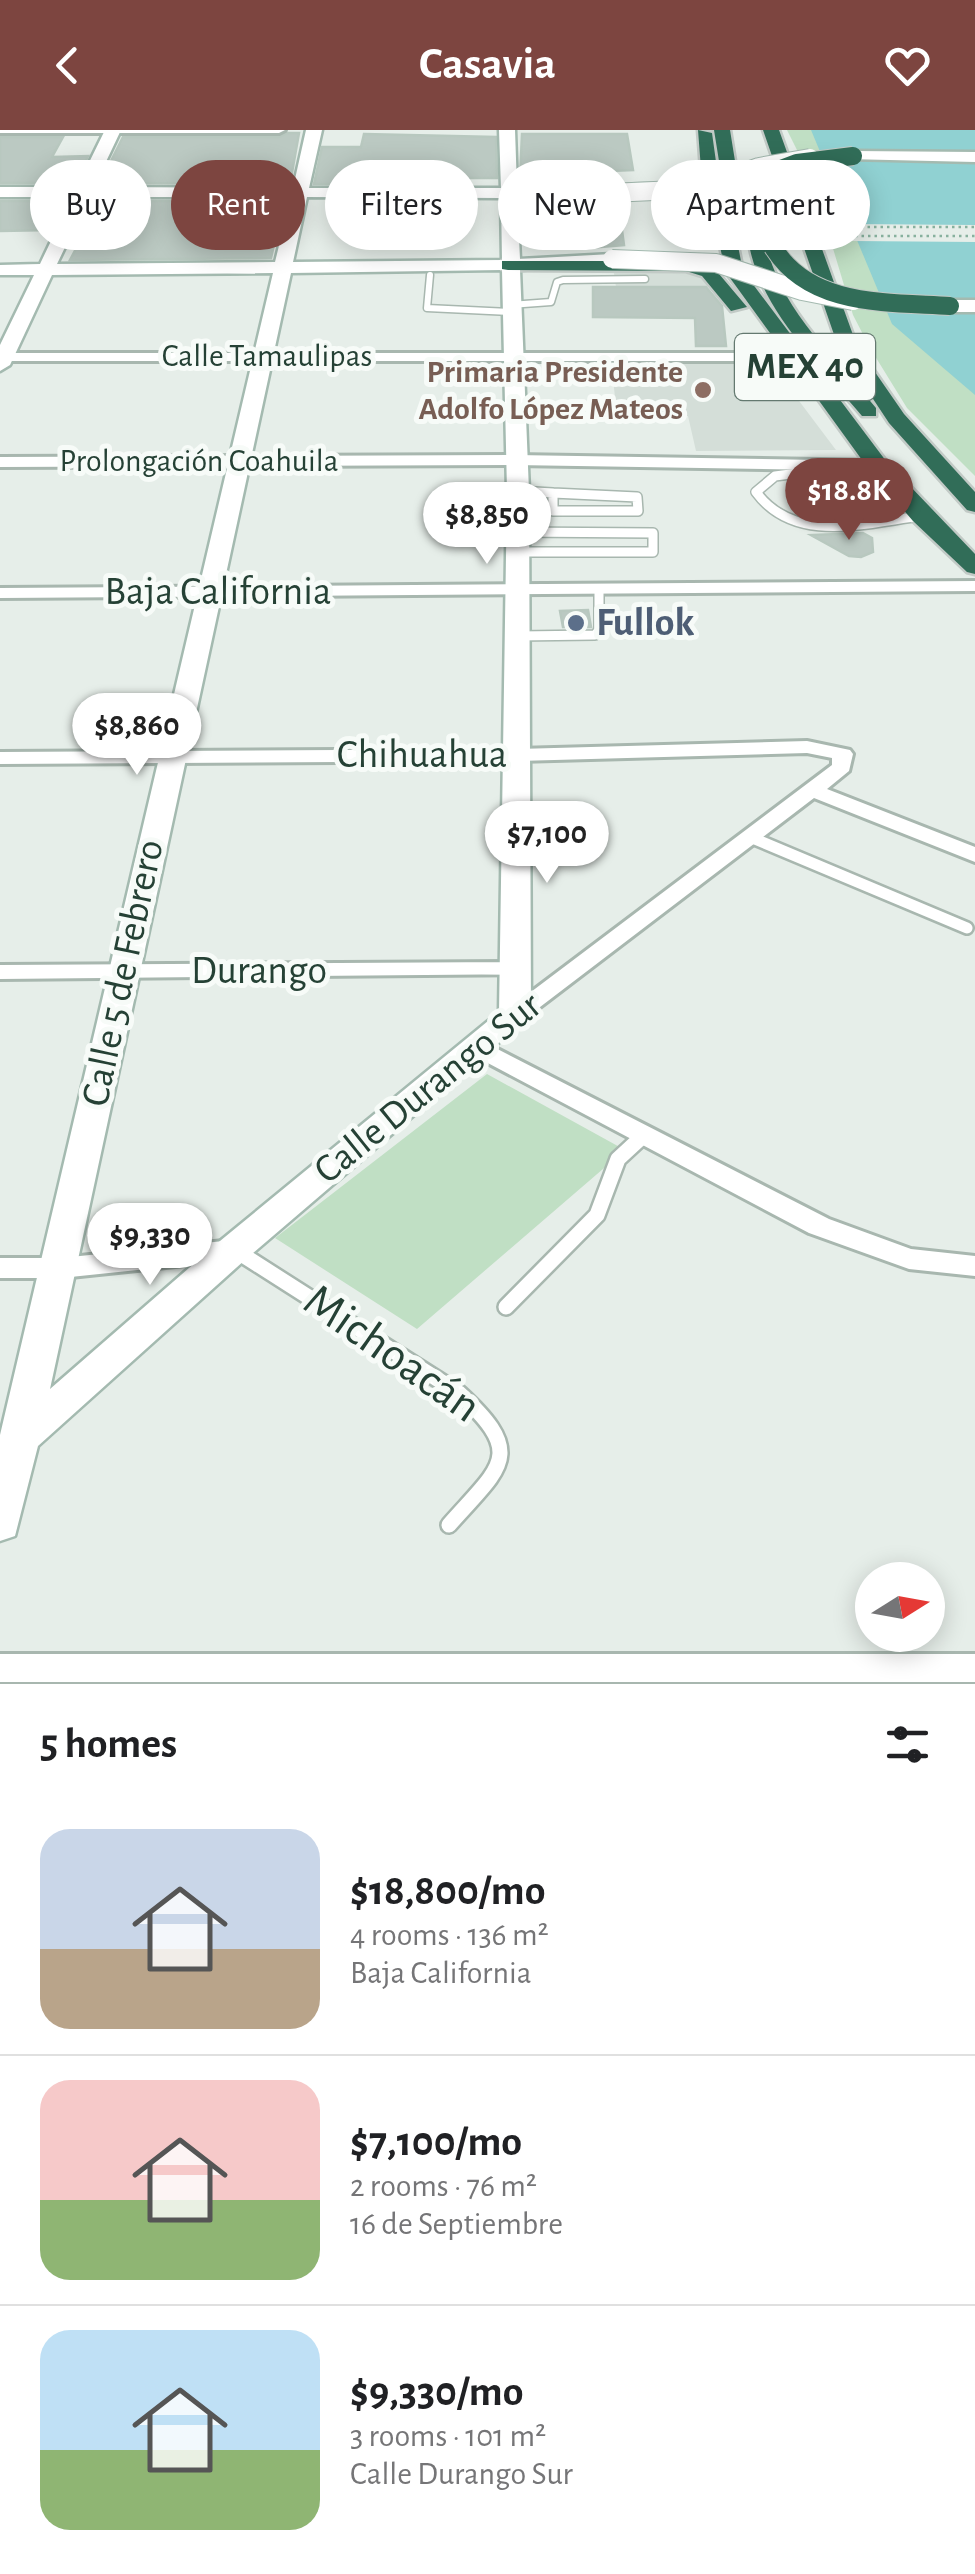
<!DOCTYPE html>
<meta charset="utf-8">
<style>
body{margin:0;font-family:"Alegreya Sans",sans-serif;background:#f2f2f2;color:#202124;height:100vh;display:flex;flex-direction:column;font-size:38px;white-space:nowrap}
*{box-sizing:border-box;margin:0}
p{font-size:32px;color:#757577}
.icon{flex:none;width:55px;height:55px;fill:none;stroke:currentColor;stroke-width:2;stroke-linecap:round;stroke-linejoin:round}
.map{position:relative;height:1554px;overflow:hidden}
.panel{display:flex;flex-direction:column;background:#fff;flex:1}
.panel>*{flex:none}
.top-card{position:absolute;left:30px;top:30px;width:915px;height:90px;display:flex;gap:20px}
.needle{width:65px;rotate:79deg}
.fabs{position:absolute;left:855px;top:1432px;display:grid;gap:20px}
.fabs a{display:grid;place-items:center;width:90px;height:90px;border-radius:50%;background:#fff;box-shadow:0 5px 25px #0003;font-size:50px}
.price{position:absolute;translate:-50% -85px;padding:0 22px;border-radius:35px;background:#fff;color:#222;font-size:32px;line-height:65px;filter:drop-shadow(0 2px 5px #0008)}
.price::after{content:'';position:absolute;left:50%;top:60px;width:30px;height:22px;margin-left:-15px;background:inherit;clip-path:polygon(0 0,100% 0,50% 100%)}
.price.selected{background:#7d4540;color:#fff}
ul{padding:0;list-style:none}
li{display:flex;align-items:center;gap:30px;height:250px;padding:0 40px}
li+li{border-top:2px solid #e0e0e0}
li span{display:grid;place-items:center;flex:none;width:280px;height:200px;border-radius:30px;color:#555}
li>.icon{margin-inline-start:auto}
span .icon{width:120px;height:120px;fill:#fffc;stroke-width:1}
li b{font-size:42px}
h2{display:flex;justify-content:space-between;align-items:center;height:120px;padding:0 40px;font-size:42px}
.chip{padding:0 35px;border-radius:45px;background:#fff;box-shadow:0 5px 25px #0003;font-size:35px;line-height:90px}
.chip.selected{background:#7d4540;color:#fff}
header{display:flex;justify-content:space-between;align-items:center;height:130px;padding:0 40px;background:#7d4540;color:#fff;font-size:45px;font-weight:600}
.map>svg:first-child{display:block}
</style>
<header><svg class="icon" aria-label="back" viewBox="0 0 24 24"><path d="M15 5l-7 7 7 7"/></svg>Casavia<svg class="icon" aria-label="heart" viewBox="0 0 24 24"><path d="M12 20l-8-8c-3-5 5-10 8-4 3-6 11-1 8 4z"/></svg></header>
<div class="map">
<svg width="975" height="1554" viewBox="0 0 975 1554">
<rect width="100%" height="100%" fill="#e6eee9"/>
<path fill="#d4ded8" d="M613,137l80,2 27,18h-104z
M611,231l161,4 64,85 -140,1 -8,-35 -71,-1z"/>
<path fill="#c0dfc4" d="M787,0h188v346l-68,-68 -37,-60 -17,-33 -40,-133z
M487,944l138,76 -208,179 -142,-91z"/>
<path fill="#90d1d2" d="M811,0h164v265l-83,-71z"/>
<path fill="#e6eee9" d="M845,94l130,1v17l-123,-1z"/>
<path fill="#bbc9c2" stroke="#b8c8bf" stroke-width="2.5" d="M287,3h12l-9,51 -190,-1 23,-46h156z
M364,4l132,3 1,41h-52v6h-131l8,-37h39z
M522,4h105l6,36 -24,1 2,9 -7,2 -77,2v-6h-7z
M0,7h63l-11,20 36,-1 -13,27h-75z
M600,70l19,8 5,37 -35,3 -6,-29h-55l-1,-17z
M0,71h66l-14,29 -52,1z
M91,71h193l-13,57 -201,2 16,-30h-9z
M593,157h113l16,19 4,40h-30l-1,-28 -102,-1z
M863,403l9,5 1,14 -12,5 -12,-1 -38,-21z
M588,480l3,17h-28l-3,-16z"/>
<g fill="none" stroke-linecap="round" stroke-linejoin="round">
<g stroke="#a8b7af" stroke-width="9">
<path id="lane-far3" d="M430,145l-3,33 84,4
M510,175l41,-3 6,-20 6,-2 82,-1"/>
</g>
<g stroke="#a8b7af" stroke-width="12">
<path id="lane-far2" d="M798,343l-23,3 -19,16c39,53 109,31 165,24
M518,361l35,2
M553,363l84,4 1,14h-85z
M516,402l137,1v19h-135
M518,506l77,-1 4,-5v-41"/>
</g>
<g stroke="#a8b7af" stroke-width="16">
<path id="lane-far1" d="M750,707l217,91"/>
</g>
<g stroke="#a8b7af" stroke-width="20">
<path id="lane" d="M238,1122l221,141c68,62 42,73 -10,132
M506,1177l91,-92 21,-56 26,-24"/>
</g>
<g stroke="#a8b7af" stroke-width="6">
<path id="street" d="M0,0h285l-6,3h-279z
M0,223h774l7,4 -7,4h-774z
M515,325l363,6 8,5 -8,5 -363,-6 -515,2v-10z
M975,451v10l-975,7v-10z
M807,611l43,9 3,4 -4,17 -22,18 148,58v15l-161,-64 -291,222 -8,3 -12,-8 4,-5 325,-245v-7l-25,-5 -289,8 -518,3v-12l518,-3z
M517,832l12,7 -4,5 -525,5v-14z
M476,908l353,181 82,30 64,7v20l-66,-7 -100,-36 -342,-181 -3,-6 3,-6z
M233,1110l10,3 4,7 -4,7 -10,3 -172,18h-61v-20h61z
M0,1524h975v28h-975z"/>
</g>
<g stroke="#a4bab0" stroke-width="5">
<path id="secondary" d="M105,0h16l-27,57 199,1 13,-58h16l-13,58h192l-2,-58h16l2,58h65l8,5 -8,5h-65l3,61 92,-5 9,5 -9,5 -92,6 9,221 2,524 -285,244 -208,187 -23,90 -15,5v-106l273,-1162 -221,2 -42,90 -10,6v-26l34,-70h-34v-10l40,-1 32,-67h-72v-10h77zM89,67h202l-16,65 -218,2zM307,67l194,1 1,62 -209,2zM502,140l5,221 -8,521 -279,229 -170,148 241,-1116z
M853,21l122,1v10l-128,-3 -2,-3z
M975,170v12h-25l-9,-6 9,-6z"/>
</g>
<g stroke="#c2cac6" stroke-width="5">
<path id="highway" d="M698,0l14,3 5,36 -11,15 -39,9 -116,5 -8,-5 8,-5 116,-5 27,-6 7,-8z
M714,0h16l10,62 -6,34 9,45 143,190 89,93v20l-8,-2 -54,-51 -43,-50 -145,-200 -9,-45 8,-34z
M763,0h16l78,216 47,68 71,78v20l-8,-2 -78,-87 -51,-77z
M754,59l8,5c-5,95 58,146 114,214v8h-14c-57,-69 -124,-125 -116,-222z
M502,131h185l27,7 33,39 -16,4 -29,-35 -16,-5 -178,-1 -6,-1z"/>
</g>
<use href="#lane-far3" stroke="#fff" stroke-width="6"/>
<use href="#lane-far2" stroke="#fff" stroke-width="9"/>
<use href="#lane-far1" stroke="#fff" stroke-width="11"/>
<use href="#lane" stroke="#fff" stroke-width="15"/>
<use href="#street" fill="#fff" fill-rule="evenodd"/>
<use href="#secondary" fill="#fff" fill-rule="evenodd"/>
<use href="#highway" fill="#316d58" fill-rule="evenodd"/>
<g stroke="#a4bab0" stroke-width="20" stroke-linecap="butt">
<path id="secondary-bridge" d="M610,63l88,-4 61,-22 51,-9
M612,129l104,4 86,28 51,10"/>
</g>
<g stroke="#c2cac6" stroke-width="20" stroke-linecap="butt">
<path id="highway-bridge" d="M754,64l8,-18 35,-13 56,-7
M773,117c36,60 114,55 177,59"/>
</g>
<path stroke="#87b19e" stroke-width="2.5" stroke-dasharray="2.5 4" stroke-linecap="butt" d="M705,86l62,10
M783,97h192
M790,106h185
M707,109l47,-3"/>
<use href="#secondary-bridge" stroke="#fff" stroke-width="18"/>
<use href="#highway-bridge" stroke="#316d58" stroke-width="18"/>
</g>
<circle fill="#8d6e63" stroke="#f7fbf8" stroke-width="4" cx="703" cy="260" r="10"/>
<circle fill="#5c6f8a" stroke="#f7fbf8" stroke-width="4" cx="576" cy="493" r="10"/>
<g text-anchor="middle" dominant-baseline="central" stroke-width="10" stroke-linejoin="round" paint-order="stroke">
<g font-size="32" fill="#254135" stroke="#f7fbf8">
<text x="267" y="226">Calle Tamaulipas</text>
<text x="199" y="331">Prolongación Coahuila</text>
</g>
<g font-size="32" font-weight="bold" fill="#785e54" stroke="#f7fbf8" text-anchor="end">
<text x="683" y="242">Primaria Presidente<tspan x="683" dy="37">Adolfo López Mateos</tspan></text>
</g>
<rect fill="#f7fbf8" stroke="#647970" stroke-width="2.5" x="735" y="204" width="140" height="66" rx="8"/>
<g font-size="38" font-weight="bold" fill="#254135">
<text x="805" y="237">MEX 40</text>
</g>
<g font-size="40" fill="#254135" stroke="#f7fbf8">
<text x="218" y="462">Baja California</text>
<text x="422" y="625">Chihuahua</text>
<text x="259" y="841">Durango</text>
<text transform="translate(123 843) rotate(-78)">Calle 5 de Febrero</text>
<text transform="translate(428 958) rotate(-39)">Calle Durango Sur</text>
</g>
<g font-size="40" font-weight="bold" fill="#4e5e75" stroke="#f7fbf8" text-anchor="start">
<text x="596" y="493">Fullok</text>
</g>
<g font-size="48" fill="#254135" stroke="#f7fbf8">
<text transform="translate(392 1224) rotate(35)">Michoacán</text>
</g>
</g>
</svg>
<div class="fabs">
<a><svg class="needle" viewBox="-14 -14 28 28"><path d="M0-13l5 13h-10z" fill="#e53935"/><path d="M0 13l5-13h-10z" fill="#757577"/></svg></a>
</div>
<b class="price selected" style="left:849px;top:413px">$18.8K</b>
<b class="price" style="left:487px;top:437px">$8,850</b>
<b class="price" style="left:137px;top:648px">$8,860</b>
<b class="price" style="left:547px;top:756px">$7,100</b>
<b class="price" style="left:150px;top:1158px">$9,330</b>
<div class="top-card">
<a class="chip">Buy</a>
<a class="chip selected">Rent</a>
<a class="chip">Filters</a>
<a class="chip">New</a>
<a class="chip">Apartment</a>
</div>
</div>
<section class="panel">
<h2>5 homes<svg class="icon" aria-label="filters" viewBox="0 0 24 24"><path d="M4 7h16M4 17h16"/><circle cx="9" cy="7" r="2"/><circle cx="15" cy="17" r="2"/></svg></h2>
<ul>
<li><span style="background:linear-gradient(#c9d6e8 60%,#b9a48a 0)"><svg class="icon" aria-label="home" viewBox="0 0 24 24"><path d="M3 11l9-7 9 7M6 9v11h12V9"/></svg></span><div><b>$18,800/mo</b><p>4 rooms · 136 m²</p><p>Baja California</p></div></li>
<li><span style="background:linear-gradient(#f6c9c9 60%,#8fb573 0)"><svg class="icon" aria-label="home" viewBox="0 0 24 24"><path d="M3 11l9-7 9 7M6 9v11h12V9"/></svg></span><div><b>$7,100/mo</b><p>2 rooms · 76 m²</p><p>16 de Septiembre</p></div></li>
<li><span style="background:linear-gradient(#bfe0f5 60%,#8fb573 0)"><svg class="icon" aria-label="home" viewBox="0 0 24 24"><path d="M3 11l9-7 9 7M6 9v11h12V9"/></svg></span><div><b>$9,330/mo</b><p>3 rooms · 101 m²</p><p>Calle Durango Sur</p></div></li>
</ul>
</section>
